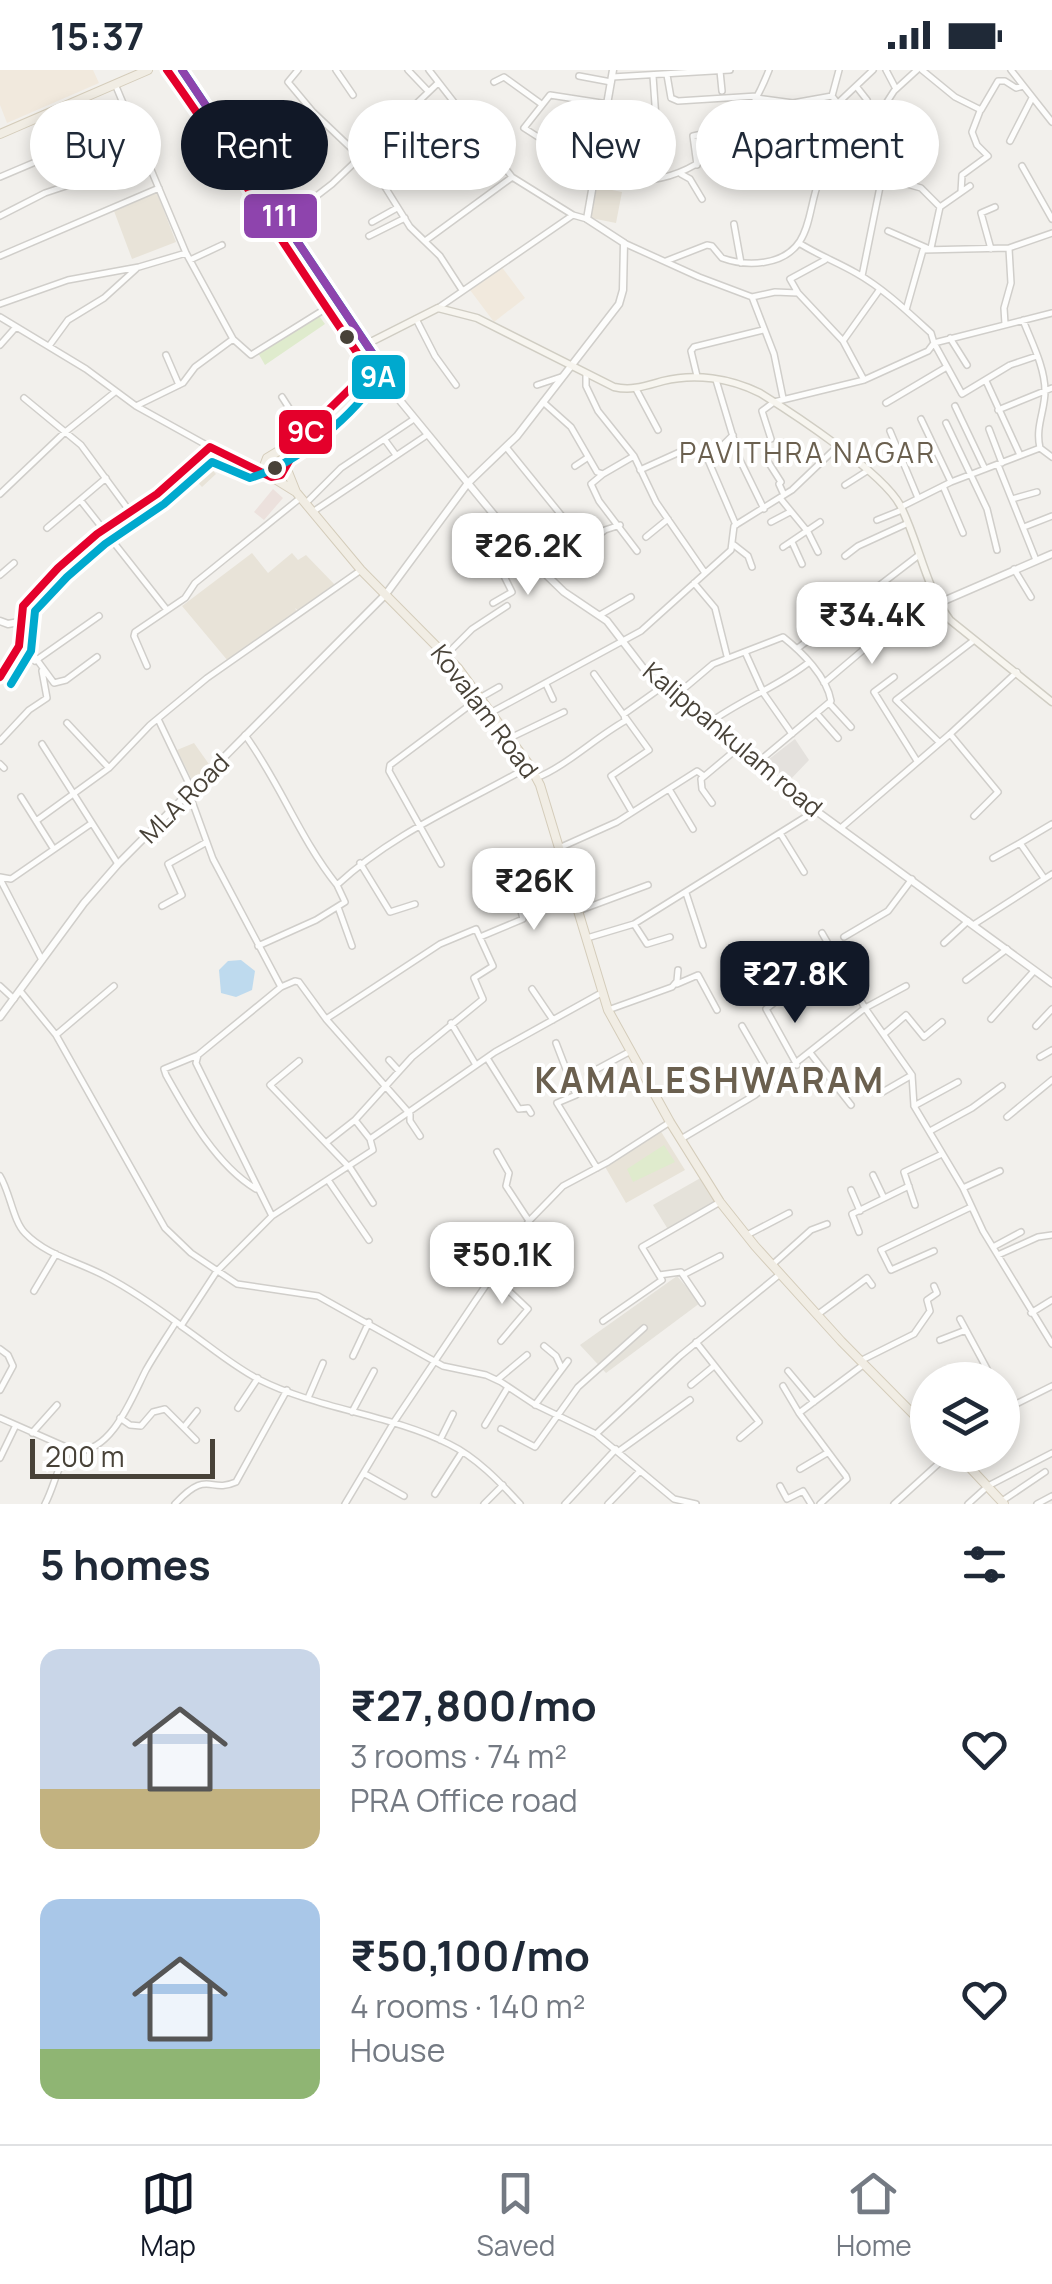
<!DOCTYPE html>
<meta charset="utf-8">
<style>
body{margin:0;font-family:Manrope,sans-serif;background:#f6f6f7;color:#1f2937;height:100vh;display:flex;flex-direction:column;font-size:38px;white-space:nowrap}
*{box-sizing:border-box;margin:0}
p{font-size:32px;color:#747a83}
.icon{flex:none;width:55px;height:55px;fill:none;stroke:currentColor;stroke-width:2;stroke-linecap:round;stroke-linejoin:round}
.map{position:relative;height:1434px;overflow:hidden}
.sheet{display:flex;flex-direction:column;background:#fff;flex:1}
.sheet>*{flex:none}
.banner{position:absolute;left:30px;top:30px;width:992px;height:90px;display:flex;gap:20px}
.controls{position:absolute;left:910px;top:1292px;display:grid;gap:20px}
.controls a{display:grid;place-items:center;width:110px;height:110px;border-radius:50%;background:#fff;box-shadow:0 5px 15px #0003;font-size:50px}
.scale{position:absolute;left:30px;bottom:25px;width:185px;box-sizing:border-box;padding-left:10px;border:5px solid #484238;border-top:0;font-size:28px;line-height:35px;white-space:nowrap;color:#484238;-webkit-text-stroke:8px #fff;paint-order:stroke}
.price{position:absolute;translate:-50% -85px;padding:0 22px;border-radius:20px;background:#fff;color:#222;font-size:32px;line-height:65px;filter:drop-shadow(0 2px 5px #0008)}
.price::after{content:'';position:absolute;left:50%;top:60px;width:30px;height:22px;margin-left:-15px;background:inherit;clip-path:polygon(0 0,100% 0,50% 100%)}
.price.selected{background:#111827;color:#fff}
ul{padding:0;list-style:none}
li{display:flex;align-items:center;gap:30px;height:250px;padding:0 40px}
li span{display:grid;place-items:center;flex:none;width:280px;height:200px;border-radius:20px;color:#555}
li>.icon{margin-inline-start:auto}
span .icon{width:120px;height:120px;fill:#fffc;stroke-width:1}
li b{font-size:42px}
h2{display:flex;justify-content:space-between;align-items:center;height:120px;padding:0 40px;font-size:42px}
.tag{padding:0 35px;border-radius:45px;background:#fff;box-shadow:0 5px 15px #0003;font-size:35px;line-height:90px}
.tag.selected{background:#111827;color:#fff}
.status{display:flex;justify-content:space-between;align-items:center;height:70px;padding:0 50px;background:#fff;direction:ltr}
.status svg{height:28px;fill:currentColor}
.dock{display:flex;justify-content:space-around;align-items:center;height:140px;border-top:2px solid #e0e1e3;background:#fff;font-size:28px;color:#747a83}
.dock a{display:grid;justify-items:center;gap:5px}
.dock .selected{color:#111827}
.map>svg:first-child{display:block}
</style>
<div class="status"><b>15:37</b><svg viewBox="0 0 49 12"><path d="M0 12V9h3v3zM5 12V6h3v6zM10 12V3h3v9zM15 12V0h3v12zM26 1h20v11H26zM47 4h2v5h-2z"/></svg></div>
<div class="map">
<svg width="1052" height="1434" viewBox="0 0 1052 1434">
<rect width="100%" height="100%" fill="#f2f0ec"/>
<path fill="#e5e2da" d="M704,1106l14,25 -49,30 -16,-26z
M677,1206l23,27 -94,70 -26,-28z"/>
<path fill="#f1e9dd" d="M0,0h93l6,13 -92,40 -7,-18z
M501,196l24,32 -31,24 -24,-32z"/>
<path fill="#e4e0dc" d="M294,77l10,20 -11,9 -28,8 -10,-14 23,-17z"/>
<path fill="#e8e3d8" d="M597,117l25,5 -6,31 -25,-5z
M157,123l19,49 -44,17 -18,-48z
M200,387l16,17 -14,13 -16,-17z
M252,483l16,20 24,-20 6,7 8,-5 30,31 -36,26 -5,-4 2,4 -69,49 -46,-55z
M194,673l17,24 -18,15 -16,-32z
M660,1060l25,40 -59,33 -22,-38z"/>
<path fill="#ece1dd" d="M273,419l10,9 -19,22 -10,-8z"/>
<path fill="#dfebcd" d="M317,243l8,11 -60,41 -8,-14z
M664,1075l11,17 -42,20 -6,-13z"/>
<path fill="#e4e1dd" d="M795,669l14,21 -20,21 -25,-18z"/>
<path fill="#bedaee" d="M241,890l14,11 -3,19 -16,7 -15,-4 -2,-23 9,-9z"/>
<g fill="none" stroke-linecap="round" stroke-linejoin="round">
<g stroke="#d0ceca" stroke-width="8">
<path id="minor" d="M298,0l-10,12 25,30 62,59 35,56 30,29 22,34
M336,0l17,25
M408,0l20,21
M429,0l83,107 61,38
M886,0l10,19
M922,0l33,27 26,13 17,-29h7l11,7 7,-2
M1011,0l41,52
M720,1l2,20
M667,5l4,23 7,3 79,-5
M579,6l32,6
M653,6l3,43
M612,7l118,-7
M494,12l10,-5 36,26
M115,14l71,169 47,86 18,16 74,-46
M856,16l11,14
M832,26l7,-26
M838,33l35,-33
M842,40l36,6 10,9 -1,27 -25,124
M878,46l16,-25 23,-21
M734,60l45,4
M1010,71l22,-43
M435,74l29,-27
M549,74l-25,-16 26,-33 58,9
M718,82l39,8
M458,91l25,-18
M828,91l93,27 19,19 -9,41
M697,95l-4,-29 18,-4
M1022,96l30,53
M681,104l9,5 12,20
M0,107l130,-55
M596,107c86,19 143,-30 173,-107
M961,122l1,-17 26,-19 -11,-11 -5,-13 8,-21
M940,137l30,-21
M0,146l45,-23 57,-19 41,-21
M268,150l42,-19 22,-17 106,-101
M372,152l25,-14
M734,154l7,39
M888,161l39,17
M369,166l36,-18
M425,171l86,-63
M624,173l75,34 53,20 23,-5 23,1 45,48 21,39
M991,179l-10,-36 14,-6
M0,186l159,-68
M190,190l32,-15
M666,191l41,-16 5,1 10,12c25,9 62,8 78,-17 11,-17 11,-41 19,-60 11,-28 38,-57 13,-85l-39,7 -37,-5
M798,223l-8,-14 35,-19
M752,227l22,57 9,44
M0,234l68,-24 71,-13 47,-14
M438,238l135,-93 14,4
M906,240l17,-60 86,-2 43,-15
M0,247l86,52 50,37 74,41
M416,249l19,37 21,29
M1005,254l-1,-16 7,-25 -2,-34
M950,268l17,27
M843,271l37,-52
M0,275l16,-18
M49,276l19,-26 36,-22 32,-29
M166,285l13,30
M1037,286l-27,9 -48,29 -28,-51 118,-30
M586,304v12l12,25 36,45 22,46 49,71
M697,306l-6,-25 3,-4 69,-17
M716,310l24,80 24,49
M986,311l34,74
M537,315l24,-8
M636,319l22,41
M282,327l23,36
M24,328l57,47 50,68
M543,332l28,25 26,45 6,2 31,-18
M886,333l59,-35
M136,336l47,-23 12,-16 38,-28
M955,336l30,63
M998,340l54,-22
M921,349l30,63
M946,353l41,86 10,41
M989,359l13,34
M890,361l28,67
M733,365l-11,11 -17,7 31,72
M771,369l-9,-28 12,-9 90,-22 64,-29 6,-8 -3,-10c-23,-21 -48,-45 -75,-60 -19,-11 -38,-18 -57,-30
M385,370l11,15
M506,377l64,79 -5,9 -33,26
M1040,378l12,9
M765,387l16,25 -2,2 5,11
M998,395l38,95
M575,396l12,-8
M640,400l42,-19
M603,404l-12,10 8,17 38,50
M845,415l22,-14
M943,416l20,47
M0,424l64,-61 51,-41
M780,428l28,34 10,20
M1012,429l25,-7
M81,431l86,109
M307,432l34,-34 73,-49
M901,437l50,-25 89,-34c-5,-21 5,-37 5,-57 0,-24 -14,-50 -22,-71
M314,441l113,-76
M877,450l25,-10
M771,452l19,-10
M1024,457l28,-11
M47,458l59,-50
M646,467l22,-18
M593,469l12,-9 15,-5
M792,472l10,22
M734,475l14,11 4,11
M783,477l37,-25
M845,486l13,-10 48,-22
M1014,499l17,28
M0,505l14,-12
M694,513l21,25 12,48
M493,533l19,-11 -8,-16 26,-18
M600,545l31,-18
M21,568l33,45 12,-3 31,-23
M798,578l121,-93
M745,582l19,42 28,40
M446,585l26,-26 35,-23
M35,591l64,-45
M147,596l-13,-30 1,-4 50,-34 10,-15 104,-84
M594,604l55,76 -38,26 21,36
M894,607l-20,15 43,69
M824,613l71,-60
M546,614l7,15
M674,627l39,-33 70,-27c19,15 44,40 48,64l-74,62
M829,633l22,24
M492,642l149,-81 90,-81 3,-24 58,-36 45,-43
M817,644l21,24
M158,649l34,71
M67,653l42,45
M708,654c32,-24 68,-36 100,-61
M950,664l48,58 -24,24
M245,665c35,48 55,104 92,150
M510,668l54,-26
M0,671l29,-31 18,-12 -5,-27
M939,672l-43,-42 77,-59
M42,674l76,120
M0,694l4,4
M536,708c29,-11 60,-41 89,-57l-1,-7 38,-27
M669,719l24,40
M189,723l24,66 68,128 -83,68 -2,8 76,153
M21,727l32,51
M712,733l-10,-14 -1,-10 37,-31
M36,751l73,-53 41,-43 57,-47 154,-108
M842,757l108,-93 67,-62
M780,763l24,39
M559,778l58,-26 80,-51 7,5
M993,788l27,-15
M360,793l30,49 25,-8
M441,794l-52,-93 1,-6 88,-66 21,-12
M0,807l11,2 81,-56
M1044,808l-24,-35 32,-19
M0,809l42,81
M686,823l17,52
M162,836l20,-11 -14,-31 37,-21
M338,837l14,39
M578,841l70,-26
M634,854l13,20 23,-7
M973,855l79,-51
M822,863l43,75 41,-22
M480,867l43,-18 -2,-8 49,-19
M844,867l44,-26 24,-32
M587,868l47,-14 181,-113
M944,873l24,-22
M258,876l58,-26 29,-18 -8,-17c57,-53 127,-81 193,-119
M788,890l7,27 -29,22 31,56
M966,910l41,-31
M826,912l18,-10
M677,914l21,-9 19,35
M0,916l14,13
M281,917l14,-6 4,1 27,37 84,95v7l10,15
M532,919l21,31
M21,922l35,43 109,193 26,25 46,31 81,12 125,70 43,9 15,7 33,22 62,30 78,65 22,5
M608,940l64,-23 5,-6 1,-11
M326,949l114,-75 36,-15 17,37 -19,12 9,21 -71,58 -57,63 15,19 3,11 -101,66 -55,55 -36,55c25,17 50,39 77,53 61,31 131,35 191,65 27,13 51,38 71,60
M991,949l43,-48
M451,953l25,42
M742,956l31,54
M1036,956l16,-17
M884,964l22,-19 18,22 18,-15
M56,965l58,-49
M556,973l20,52 -19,8 40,65
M811,984l40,51
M198,985l-34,14 2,6c22,39 50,90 90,114
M1040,987l12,-7
M487,988l32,51 9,-1 3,5
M389,990l10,11
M299,991l-29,24 78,81
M588,1004l41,-22
M881,1023l31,-18
M914,1036l44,-24
M1007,1047l45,-37
M930,1061l42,-23 30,-22
M370,1069l125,-87 108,-60
M681,1069l74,-44 110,-87 47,67 2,31 49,82 20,43 69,113
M327,1072l28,-22
M497,1082l12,21 -3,13 23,35
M349,1096l24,37
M873,1105l10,21
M0,1106c10,16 13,45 25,57 22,23 55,29 82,44 25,13 49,30 72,47
M328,1110l41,60
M963,1118l37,-17
M851,1120l9,21
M915,1135l-11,-33 38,-18
M523,1158l29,24
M859,1162l-7,-18 57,-28
M747,1165l42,-22
M993,1177l28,-15
M934,1181l-43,19 -10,-20 90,-43
M998,1185l40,-18 14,-2
M772,1195l39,-35 16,-6
M491,1204l37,35 -27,32
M659,1205l22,-3 21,31
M683,1205l37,-19
M34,1221l22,-37
M1031,1243l21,-13
M817,1245l50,-37 5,7
M960,1249l33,61
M603,1251l59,-41 -20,-33 78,-45
M940,1270l26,-10
M696,1272l63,80 -19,16
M544,1276l12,10 6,13
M0,1279l8,6 5,11 -13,24
M353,1286l16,-34
M860,1291l54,-27 16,-23 -3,-11 10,-7 -3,-7
M788,1301l26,31
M497,1310l30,-25
M691,1315l23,-19
M783,1316l16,27
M308,1328l15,-35
M535,1335l33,-44
M238,1338l20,-30
M1002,1341l50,-25
M352,1342l22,-41
M0,1348l75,33c37,2 57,-54 71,-81 9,-16 20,-32 30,-48
M120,1348l10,7 11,1 12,-14 12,-3 31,31
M485,1355l23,-38
M184,1357l13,-16
M501,1359l34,18 43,-60 66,-59
M32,1363l25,-28
M596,1364l84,-78 100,-82
M440,1370l13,-26
M619,1381l71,-51
M0,1388l16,-33
M800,1399l27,-16
M365,1404l39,22
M780,1416l7,13 16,-8 8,13
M435,1424l27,-42
M1002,1431l43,-29
M45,1434c10,-19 11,-36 25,-54
M175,1434c33,-36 34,-10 61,-22l51,-92
M345,1434l49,-82 135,-201 34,-35 45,-24 62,-40
M484,1434l19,-19
M565,1434l51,-55
M608,1434l32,-33
M820,1434l27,-25 -1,-3 -47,-63 64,-48
M894,1434l54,-49
M968,1434l20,-18 64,-33
M1037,1434l15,-8"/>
</g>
<g stroke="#d0ceca" stroke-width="9">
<path id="tertiary" d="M369,300l10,5 153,186 32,31 43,29 40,52 15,14 153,123 237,173
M939,533l113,-49
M0,551l8,3 11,-2
M0,947l84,-114 34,-39 268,-270 82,-111 49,-47 102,-132 4,-14 1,-47 -37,-24 26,-149"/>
</g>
<g stroke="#d0cdc3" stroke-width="9">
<path id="secondary" d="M357,279l81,-41 39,10 137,69c18,4 31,-1 49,-6 32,-8 67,-3 97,12 34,21 122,79 140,112 19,37 25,82 50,115l102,82
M0,607l19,-31 4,-40 35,-38 39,-34 60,-40 53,-47 57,27"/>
</g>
<g stroke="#d4ccba" stroke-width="10">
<path id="primary" d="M167,0l51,71 78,124 73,105 -64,63 -22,40 -12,4
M0,64l148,-64
M286,397l10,25 65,78 97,98 72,98 10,19 68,225 62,112 50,80 35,44 86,95 87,88
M296,422l-29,-18 -3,-8 3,-8 33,-20
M958,1385l46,49"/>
</g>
<use href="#minor" stroke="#fdfdfc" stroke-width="5"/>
<use href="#tertiary" stroke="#fdfdfc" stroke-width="6"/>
<use href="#secondary" stroke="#f7f5ef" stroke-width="6"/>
<use href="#primary" stroke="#f1ede4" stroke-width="8"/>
<g stroke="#fff" stroke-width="15">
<path id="bus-1" d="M0,607l19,-31 4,-40 35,-38 39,-34 60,-40 53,-47 61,30 10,-2 24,-42 64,-63c-69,-99 -132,-202 -202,-300"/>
</g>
<g stroke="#fff" stroke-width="15">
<path id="bus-2" d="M11,614l20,-33 4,-40 32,-34 38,-33 59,-40 48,-42 38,16c47,-14 106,-64 131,-105l-2,-10 -197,-293"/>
</g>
<g stroke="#fff" stroke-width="15">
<path id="bus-3" d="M182,0l197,293"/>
</g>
<use href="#bus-1" stroke="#e4002b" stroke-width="8"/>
<use href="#bus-2" stroke="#00a9ce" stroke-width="8"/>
<use href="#bus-3" stroke="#8e44ad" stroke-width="8"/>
</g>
<g fill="#484238" stroke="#fff" stroke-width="4">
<circle cx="347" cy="267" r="9"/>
<circle cx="275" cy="398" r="9"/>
</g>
<g text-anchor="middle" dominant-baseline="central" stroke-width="8" stroke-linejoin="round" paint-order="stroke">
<g font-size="25" fill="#484238" stroke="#fff">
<text transform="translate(485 641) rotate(53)">Kovalam Road</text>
<text transform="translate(733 669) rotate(40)">Kalippankulam road</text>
<text transform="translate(184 728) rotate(-45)">MLA Road</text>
</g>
<g font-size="28" letter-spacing="2.5" fill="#6b604f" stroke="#fff">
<text x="808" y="382">PAVITHRA NAGAR</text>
</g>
<g font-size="35" font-weight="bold" letter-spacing="2.5" fill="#6b604f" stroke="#fff">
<text x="710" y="1010">KAMALESHWARAM</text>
</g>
</g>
<g stroke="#fff" stroke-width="4">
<rect x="242" y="122" width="77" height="48" rx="10" fill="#8e44ad"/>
<rect x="350" y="283" width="57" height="48" rx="10" fill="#00a9ce"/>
<rect x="277" y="338" width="57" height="48" rx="10" fill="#e4002b"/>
</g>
<g font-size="28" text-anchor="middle" font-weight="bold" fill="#fff">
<text x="280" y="156">111</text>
<text x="378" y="317">9A</text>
<text x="306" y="372">9C</text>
</g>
</svg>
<div class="controls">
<a><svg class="icon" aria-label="layers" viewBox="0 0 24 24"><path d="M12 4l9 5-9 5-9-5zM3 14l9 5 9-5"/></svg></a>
</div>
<div class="scale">200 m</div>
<b class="price" style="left:528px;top:528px">₹26.2K</b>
<b class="price" style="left:872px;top:597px">₹34.4K</b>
<b class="price" style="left:534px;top:863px">₹26K</b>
<b class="price selected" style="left:795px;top:956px">₹27.8K</b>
<b class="price" style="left:502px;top:1237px">₹50.1K</b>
<div class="banner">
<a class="tag">Buy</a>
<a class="tag selected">Rent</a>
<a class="tag">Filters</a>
<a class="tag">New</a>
<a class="tag">Apartment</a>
</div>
</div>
<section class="sheet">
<h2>5 homes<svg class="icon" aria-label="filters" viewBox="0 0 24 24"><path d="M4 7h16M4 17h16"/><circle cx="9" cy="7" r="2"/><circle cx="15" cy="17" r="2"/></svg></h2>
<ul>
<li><span style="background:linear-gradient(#c9d6e8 70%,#c2b280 0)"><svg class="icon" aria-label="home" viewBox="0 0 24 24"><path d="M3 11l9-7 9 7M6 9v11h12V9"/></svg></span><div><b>₹27,800/mo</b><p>3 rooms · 74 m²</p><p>PRA Office road</p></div><svg class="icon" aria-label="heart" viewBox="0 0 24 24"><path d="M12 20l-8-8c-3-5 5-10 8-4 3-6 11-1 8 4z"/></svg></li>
<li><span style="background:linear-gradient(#a9c7e8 75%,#8fb573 0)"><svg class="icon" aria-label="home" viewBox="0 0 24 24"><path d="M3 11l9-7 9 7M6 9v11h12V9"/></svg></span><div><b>₹50,100/mo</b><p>4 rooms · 140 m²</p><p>House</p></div><svg class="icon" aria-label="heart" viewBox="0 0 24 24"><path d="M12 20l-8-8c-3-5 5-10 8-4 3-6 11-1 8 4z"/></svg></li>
</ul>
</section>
<nav class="dock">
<a class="selected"><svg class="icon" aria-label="map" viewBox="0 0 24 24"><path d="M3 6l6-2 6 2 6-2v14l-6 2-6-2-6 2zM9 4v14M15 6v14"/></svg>Map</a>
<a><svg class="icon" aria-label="saved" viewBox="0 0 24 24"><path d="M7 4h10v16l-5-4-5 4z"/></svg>Saved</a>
<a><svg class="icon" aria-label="home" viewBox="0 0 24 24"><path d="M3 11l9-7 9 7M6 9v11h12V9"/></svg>Home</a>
</nav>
